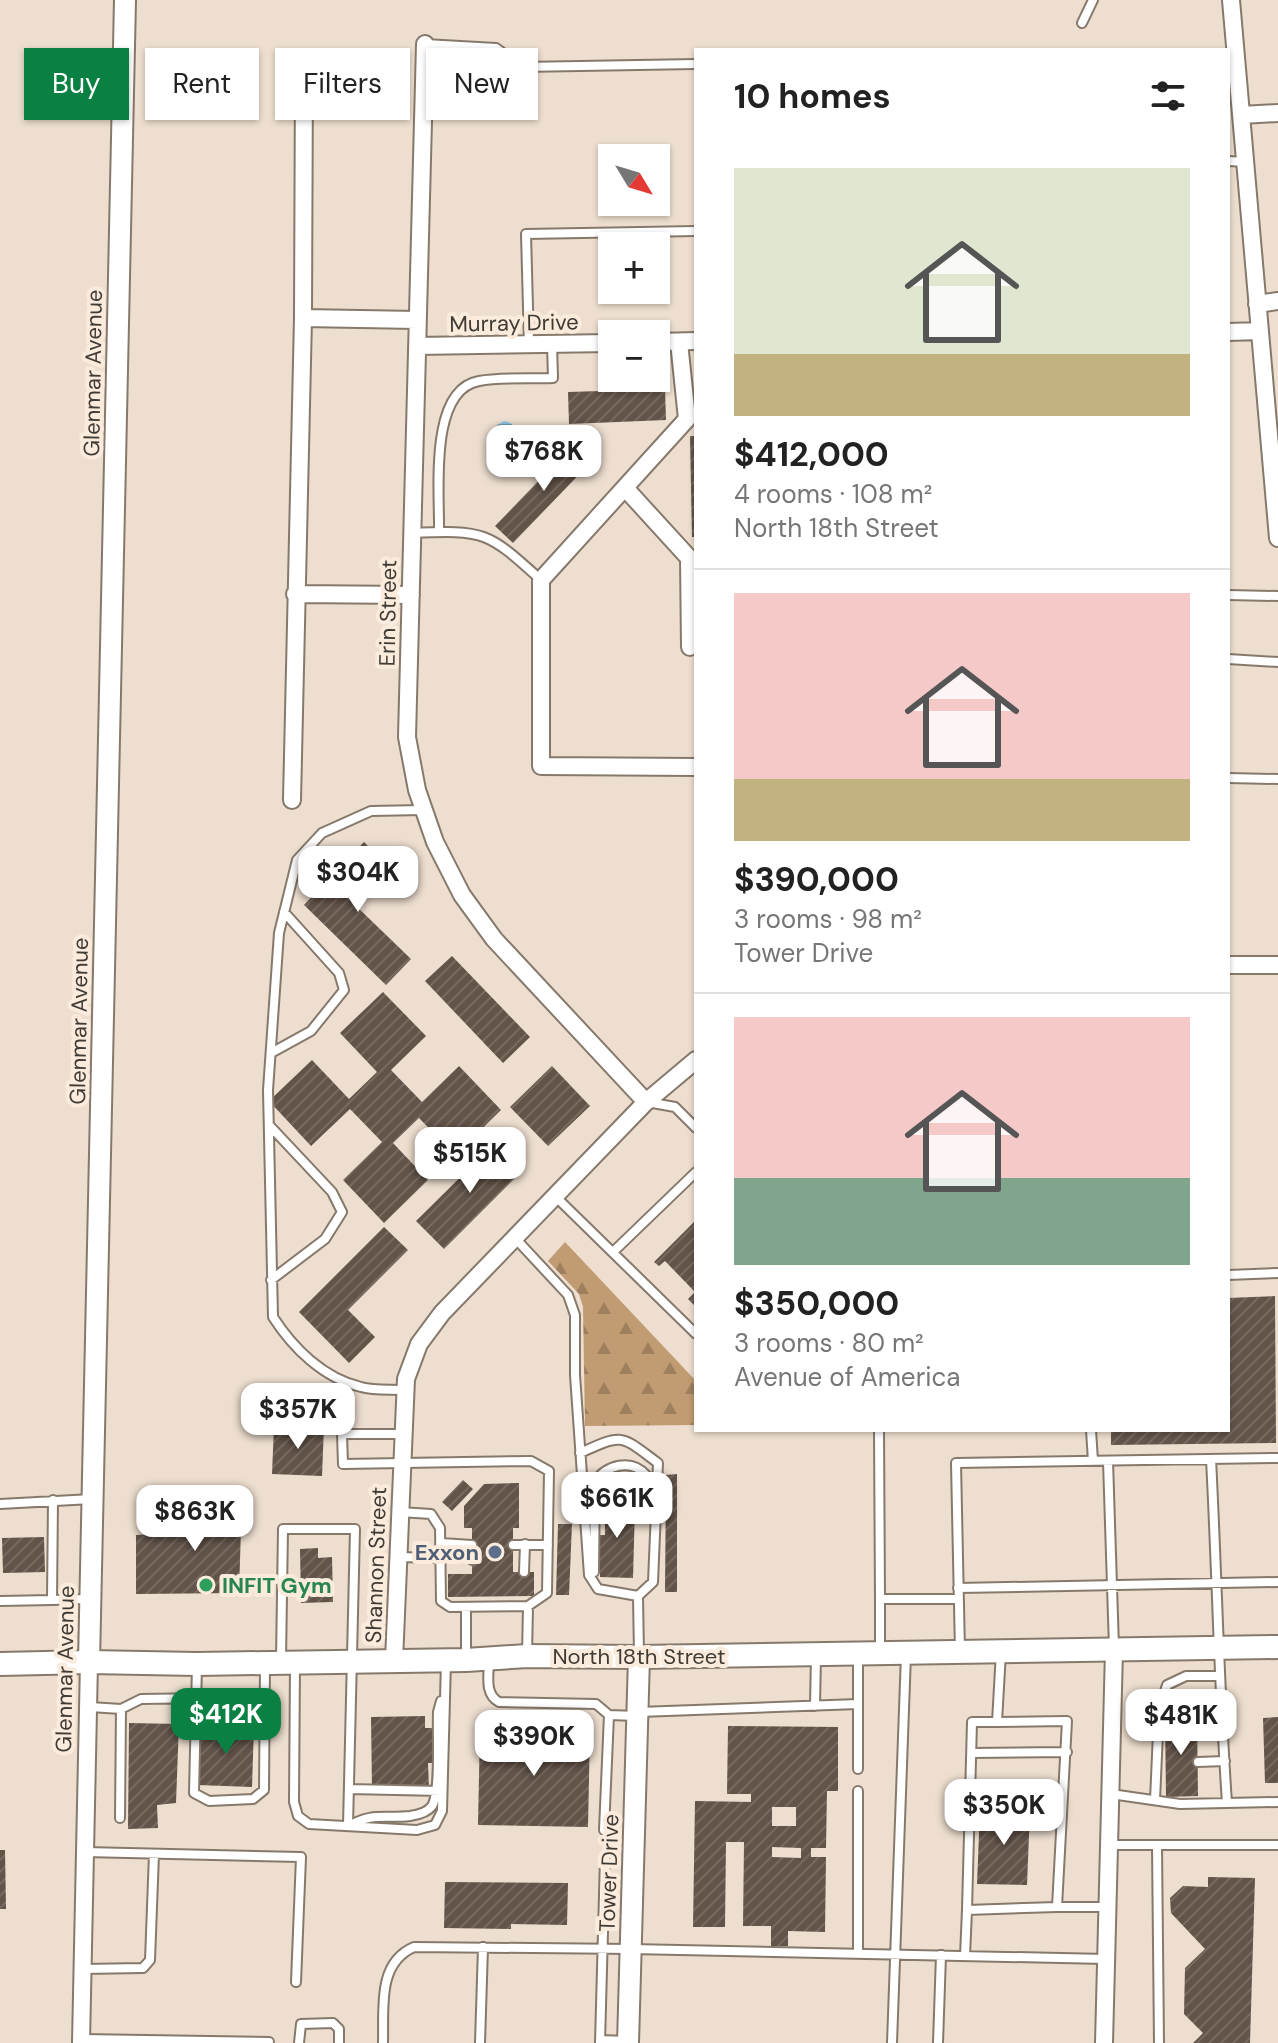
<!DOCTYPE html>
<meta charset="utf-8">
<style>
body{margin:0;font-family:"DM Sans",sans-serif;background:#f2f2f2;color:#222;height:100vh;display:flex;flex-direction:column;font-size:30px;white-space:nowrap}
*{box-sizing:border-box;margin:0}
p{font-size:26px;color:#767676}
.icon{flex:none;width:44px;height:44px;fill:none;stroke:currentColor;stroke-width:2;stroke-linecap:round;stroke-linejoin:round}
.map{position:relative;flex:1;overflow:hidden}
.side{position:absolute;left:694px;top:48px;width:536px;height:1384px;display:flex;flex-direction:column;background:#fff;border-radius:0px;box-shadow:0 2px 6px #0004}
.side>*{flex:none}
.top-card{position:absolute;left:24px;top:48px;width:550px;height:72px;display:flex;gap:16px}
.needle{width:52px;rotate:128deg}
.controls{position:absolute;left:598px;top:144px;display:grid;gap:16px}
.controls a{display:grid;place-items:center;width:72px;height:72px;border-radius:0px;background:#fff;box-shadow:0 2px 6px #0004;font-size:40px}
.price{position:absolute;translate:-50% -68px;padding:0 18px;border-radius:16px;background:#fff;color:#222;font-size:26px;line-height:52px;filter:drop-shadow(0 2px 4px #0008)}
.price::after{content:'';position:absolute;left:50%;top:48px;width:24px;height:18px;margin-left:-12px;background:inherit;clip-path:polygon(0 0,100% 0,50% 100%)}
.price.selected{background:#0b8043;color:#fff}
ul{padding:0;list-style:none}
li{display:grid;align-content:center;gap:16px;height:424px;padding:0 40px}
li+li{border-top:2px solid #e0e0e0}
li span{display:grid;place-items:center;height:248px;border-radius:0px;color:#555}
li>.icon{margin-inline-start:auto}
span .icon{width:144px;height:144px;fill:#fffc;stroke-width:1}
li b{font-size:34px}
h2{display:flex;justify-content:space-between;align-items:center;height:96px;padding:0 40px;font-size:34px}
.pill{padding:0 28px;border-radius:0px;background:#fff;box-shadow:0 2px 6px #0004;font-size:28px;line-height:72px}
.pill.selected{background:#0b8043;color:#fff}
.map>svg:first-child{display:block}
</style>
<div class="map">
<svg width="1278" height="2043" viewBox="0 0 1278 2043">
<defs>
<pattern id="forest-firs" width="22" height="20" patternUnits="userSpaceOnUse" patternTransform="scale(2)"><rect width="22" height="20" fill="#c19b72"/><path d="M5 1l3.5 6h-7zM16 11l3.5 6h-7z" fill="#9e805e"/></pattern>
<pattern id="water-rules" width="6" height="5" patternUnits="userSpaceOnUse" patternTransform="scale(2)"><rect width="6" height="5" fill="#91c8e7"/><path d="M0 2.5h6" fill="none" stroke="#78a4bc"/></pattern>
<pattern id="building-hatch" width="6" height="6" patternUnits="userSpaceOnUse" patternTransform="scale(2)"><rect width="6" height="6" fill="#635449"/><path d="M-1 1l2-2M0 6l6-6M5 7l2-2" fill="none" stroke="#776a61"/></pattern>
</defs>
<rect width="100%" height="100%" fill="#eddecf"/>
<path fill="url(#forest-firs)" d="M565,1242l131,139v44l-111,1 -2,-119 -4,-13 -31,-33z"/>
<path fill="url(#water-rules)" d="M504,421l7,2 5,9v15l-5,4 -6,-3 -1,-10 -8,-6 1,-7z"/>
<path fill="url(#building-hatch)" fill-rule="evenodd" d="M665,389l1,31 -97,4 -1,-32z
M690,436h6v101h-4z
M575,443l18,17 -80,83 -18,-17z
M364,842l24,24 -35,37 58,56 -25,26 -82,-80z
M452,956l78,81 -27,26 -78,-82z
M383,992l43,44 -35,34 31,32 37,-36 42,44 -46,45 -36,-37 -26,25 35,37 -44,43 -41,-43 39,-38 -32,-33 -39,37 -42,-45 43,-41 37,39 28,-27 -37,-39z
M552,1066l38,40 -42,40 -38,-39z
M497,1141l27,28 -80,80 -28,-28z
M696,1220v87l-8,-8 7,-7 -30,-31 -6,5 -5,-4z
M384,1227l24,23 -60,60 27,27 -26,26 -50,-51z
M1275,1296l1,147 -165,2v-15h117v-132z
M274,1426l50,1 -2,49 -50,-2z
M677,1474v118h-12l1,-117z
M463,1480l10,9 -21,22 -10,-9z
M519,1483v45h-6v44h21v24l-86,1v-23h24v-46h-8v-22l20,-22z
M242,1496l-3,97 -103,1v-59l57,-2 -1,-35z
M605,1496h19v11h11l-2,71 -33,-1v-26h-5v-16h10z
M558,1524h14l-3,71h-13z
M44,1537l1,35 -42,1 -1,-35z
M318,1548v10l14,-1 1,45 -32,1 -1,-54z
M425,1716v12h8v35h-5l1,24 -57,1 -1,-71z
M1165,1717h32l1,79 -32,1z
M1278,1717v66h-13l-2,-65z
M129,1723l50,1 -3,79 -19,2 1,23 -30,1z
M199,1725l55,1 -2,61 -55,-2z
M728,1726l110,1v64h-11l-1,57h-15v9h15l-1,75 -37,-1v15h-17v-20h-28l1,-84h-18l-1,85h-32l2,-126 56,1v-8h-24zM772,1807h24v19h-24zM772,1847l29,1v10l-29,-1z
M480,1729l110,2 -2,96 -110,-2z
M980,1809l50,1 -3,75 -50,-1z
M0,1850h5l1,59h-6z
M1208,1877l47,1 -5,165h-57l10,-10 -19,-19 1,-46 20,-19 -34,-36 -1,-15 13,-12 25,1z
M445,1882l123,1 -1,42 -56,-1v5l-67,-1z"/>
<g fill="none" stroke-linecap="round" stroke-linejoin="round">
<g stroke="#86796b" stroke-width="12">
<path id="service" d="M1082,23l11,-23
M425,44l71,4 26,19 174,-3
M1228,161l17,1
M529,344l-3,-110 170,-3
M439,532c1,-38 -11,-142 40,-151 23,-4 50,-2 74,-3l-1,-34
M412,533c73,-3 75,-2 129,47
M1228,595l50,1
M1228,659l50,3
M1228,778l50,1
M271,1053l40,-22 33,-41 -5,-17 -55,-61
M647,1102l28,5 21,21
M269,1125l63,67 10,20 -17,27 -54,41
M555,1196l141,138
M515,1238l53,57 7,20v60l14,200 9,14 40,7
M613,1252l83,-80
M1228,1275l50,-2
M405,1390c-14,-1 -31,1 -44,-3 -38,-9 -68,-39 -88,-70l-5,-227 11,-157 18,-73 25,-27 49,-22 52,-1
M879,1430l1,169h78
M1091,1430l2,31
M403,1434h-61l1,30 188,-3 18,10 -2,122 -19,13 -1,49
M580,1453c44,-20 40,-18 78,10l-5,119 -15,14 1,59
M1211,1459c6,115 8,229 16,344
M1108,1461l6,187
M53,1500l-1,100 36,-1
M0,1504l92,-5
M400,1512l31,2 9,14 1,73 9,6 78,-1
M441,1543l31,2v15
M513,1545h35
M398,1557l42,1
M524,1572l1,-28
M594,1572l1,-90c11,-17 36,-24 51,-7 4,4 6,12 9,17
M958,1588l320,-6
M880,1599v51
M0,1601l52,-1
M466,1607v51
M960,1652l-4,-189 322,-5
M1001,1652l-4,70 70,-1 -10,186h50
M281,1659l2,-130h72l-7,297
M489,1660c0,15 -5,34 10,42l97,2 13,11 -5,115
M295,1664l-1,138 4,14 11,8 108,6 18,-5 7,-14 4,-150
M197,1665l-3,128 15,8 44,-2 11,-9 1,-126
M815,1706l1,-51
M90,1707l31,2 20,-10 123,-2
M639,1712l219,-8
M609,1715l28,1
M997,1722h-25l-5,188 90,-3
M1197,1727h25
M972,1753l95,-1
M1198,1762l27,-1
M858,1769v-112
M349,1789l92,2
M1111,1794l69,10 98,-2
M1155,1800l4,-90 8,-25 19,-9h33
M120,1818l1,-109
M349,1826c24,-14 35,-7 61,-10 7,-1 17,-3 22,-10 9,-14 5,-75 6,-94l3,-11
M1110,1845h168
M1157,1845l2,198
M85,1852l216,5 -5,125
M858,1954v-163
M965,1956l2,-46
M82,1969l61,-1 7,-8 4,-106
M82,2039l187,3
M600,2040l28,1
M299,2043l2,-19 32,-1 6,6v14
M383,2043c1,-35 -6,-80 31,-96l217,2 475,10
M480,2043l3,-96
M600,2043l5,-185
M892,2043l14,-389
M938,2043l3,-88"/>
</g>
<g stroke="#86796b" stroke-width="20">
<path id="minor" d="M1231,0l47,538
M425,44l-18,693 10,53 18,52 27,53 32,44 152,163
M1241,115l37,-2
M1257,304l21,-3
M303,318l114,2
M1228,332l32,-1
M656,342l40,-1
M679,342l8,77 -146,161v186l155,1
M417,346l195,-3
M626,489l63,69 1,89
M295,594l116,1
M292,800l11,-482 1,-251
M1228,965h50
M394,1661l12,-282 13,-35 23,-31 204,-211 50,-42
M81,2043l8,-381
M1104,2043l10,-393"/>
</g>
<g stroke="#86796b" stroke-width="24">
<path id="tertiary" d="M89,1662l36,-1662
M628,2043l11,-386"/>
</g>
<g stroke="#86796b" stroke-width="26">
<path id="secondary" d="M0,1664l89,-2 108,2 269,-4 61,-4 112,1 639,-10"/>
</g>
<use href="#service" stroke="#fff" stroke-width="8"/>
<use href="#minor" stroke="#fff" stroke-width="16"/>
<use href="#tertiary" stroke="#fff" stroke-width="20"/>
<use href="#secondary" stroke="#fff" stroke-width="22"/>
</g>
<circle fill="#5c6f8a" stroke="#faebdc" stroke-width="3" cx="495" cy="1552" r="8"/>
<circle fill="#2e9e5b" stroke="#faebdc" stroke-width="3" cx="206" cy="1585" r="8"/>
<g text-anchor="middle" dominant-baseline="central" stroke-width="8" stroke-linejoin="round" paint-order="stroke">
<g font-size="22" fill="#413b35" stroke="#faebdc">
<text transform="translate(514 323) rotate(-1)">Murray Drive</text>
<text transform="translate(93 373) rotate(-89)">Glenmar Avenue</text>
<text transform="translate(388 613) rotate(-89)">Erin Street</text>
<text transform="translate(79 1021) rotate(-89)">Glenmar Avenue</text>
<text transform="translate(376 1565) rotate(-88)">Shannon Street</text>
<text x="639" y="1656">North 18th Street</text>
<text transform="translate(65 1669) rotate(-89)">Glenmar Avenue</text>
<text transform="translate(609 1873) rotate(-88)">Tower Drive</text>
</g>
<g font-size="22" font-weight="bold" fill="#4e5e75" stroke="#faebdc" text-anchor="end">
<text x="479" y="1552">Exxon</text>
</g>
<g font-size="22" font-weight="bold" fill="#27864d" stroke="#faebdc" text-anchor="start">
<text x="222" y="1585">INFIT Gym</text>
</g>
</g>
</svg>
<div class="controls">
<a><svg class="needle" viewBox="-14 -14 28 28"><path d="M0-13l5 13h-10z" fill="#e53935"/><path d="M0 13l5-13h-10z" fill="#767676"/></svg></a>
<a>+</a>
<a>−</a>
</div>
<b class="price" style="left:544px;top:493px">$768K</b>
<b class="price" style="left:358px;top:914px">$304K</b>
<b class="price" style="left:470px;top:1195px">$515K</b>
<b class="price" style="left:298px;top:1451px">$357K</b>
<b class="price" style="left:617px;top:1540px">$661K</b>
<b class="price" style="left:195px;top:1553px">$863K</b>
<b class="price selected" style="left:226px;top:1756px">$412K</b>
<b class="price" style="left:1181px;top:1757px">$481K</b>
<b class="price" style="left:534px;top:1778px">$390K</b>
<b class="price" style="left:1004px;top:1847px">$350K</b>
<div class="top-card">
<a class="pill selected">Buy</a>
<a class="pill">Rent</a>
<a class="pill">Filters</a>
<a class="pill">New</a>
</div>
<section class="side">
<h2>10 homes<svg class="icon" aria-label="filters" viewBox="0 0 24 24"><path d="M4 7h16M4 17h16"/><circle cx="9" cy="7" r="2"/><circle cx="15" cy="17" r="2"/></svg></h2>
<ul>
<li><span style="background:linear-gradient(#dfe7d0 75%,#c2b280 0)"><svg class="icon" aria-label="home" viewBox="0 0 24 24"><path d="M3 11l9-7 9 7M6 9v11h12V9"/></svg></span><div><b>$412,000</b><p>4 rooms · 108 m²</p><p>North 18th Street</p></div></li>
<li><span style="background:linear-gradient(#f6c9c9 75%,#c2b280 0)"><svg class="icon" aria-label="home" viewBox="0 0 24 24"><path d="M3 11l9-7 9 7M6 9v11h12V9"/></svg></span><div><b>$390,000</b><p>3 rooms · 98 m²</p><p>Tower Drive</p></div></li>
<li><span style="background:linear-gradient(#f6c9c9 65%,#7fa58c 0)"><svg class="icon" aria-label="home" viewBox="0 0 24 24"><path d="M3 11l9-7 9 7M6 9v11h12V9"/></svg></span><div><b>$350,000</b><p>3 rooms · 80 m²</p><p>Avenue of America</p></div></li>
</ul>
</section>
</div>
